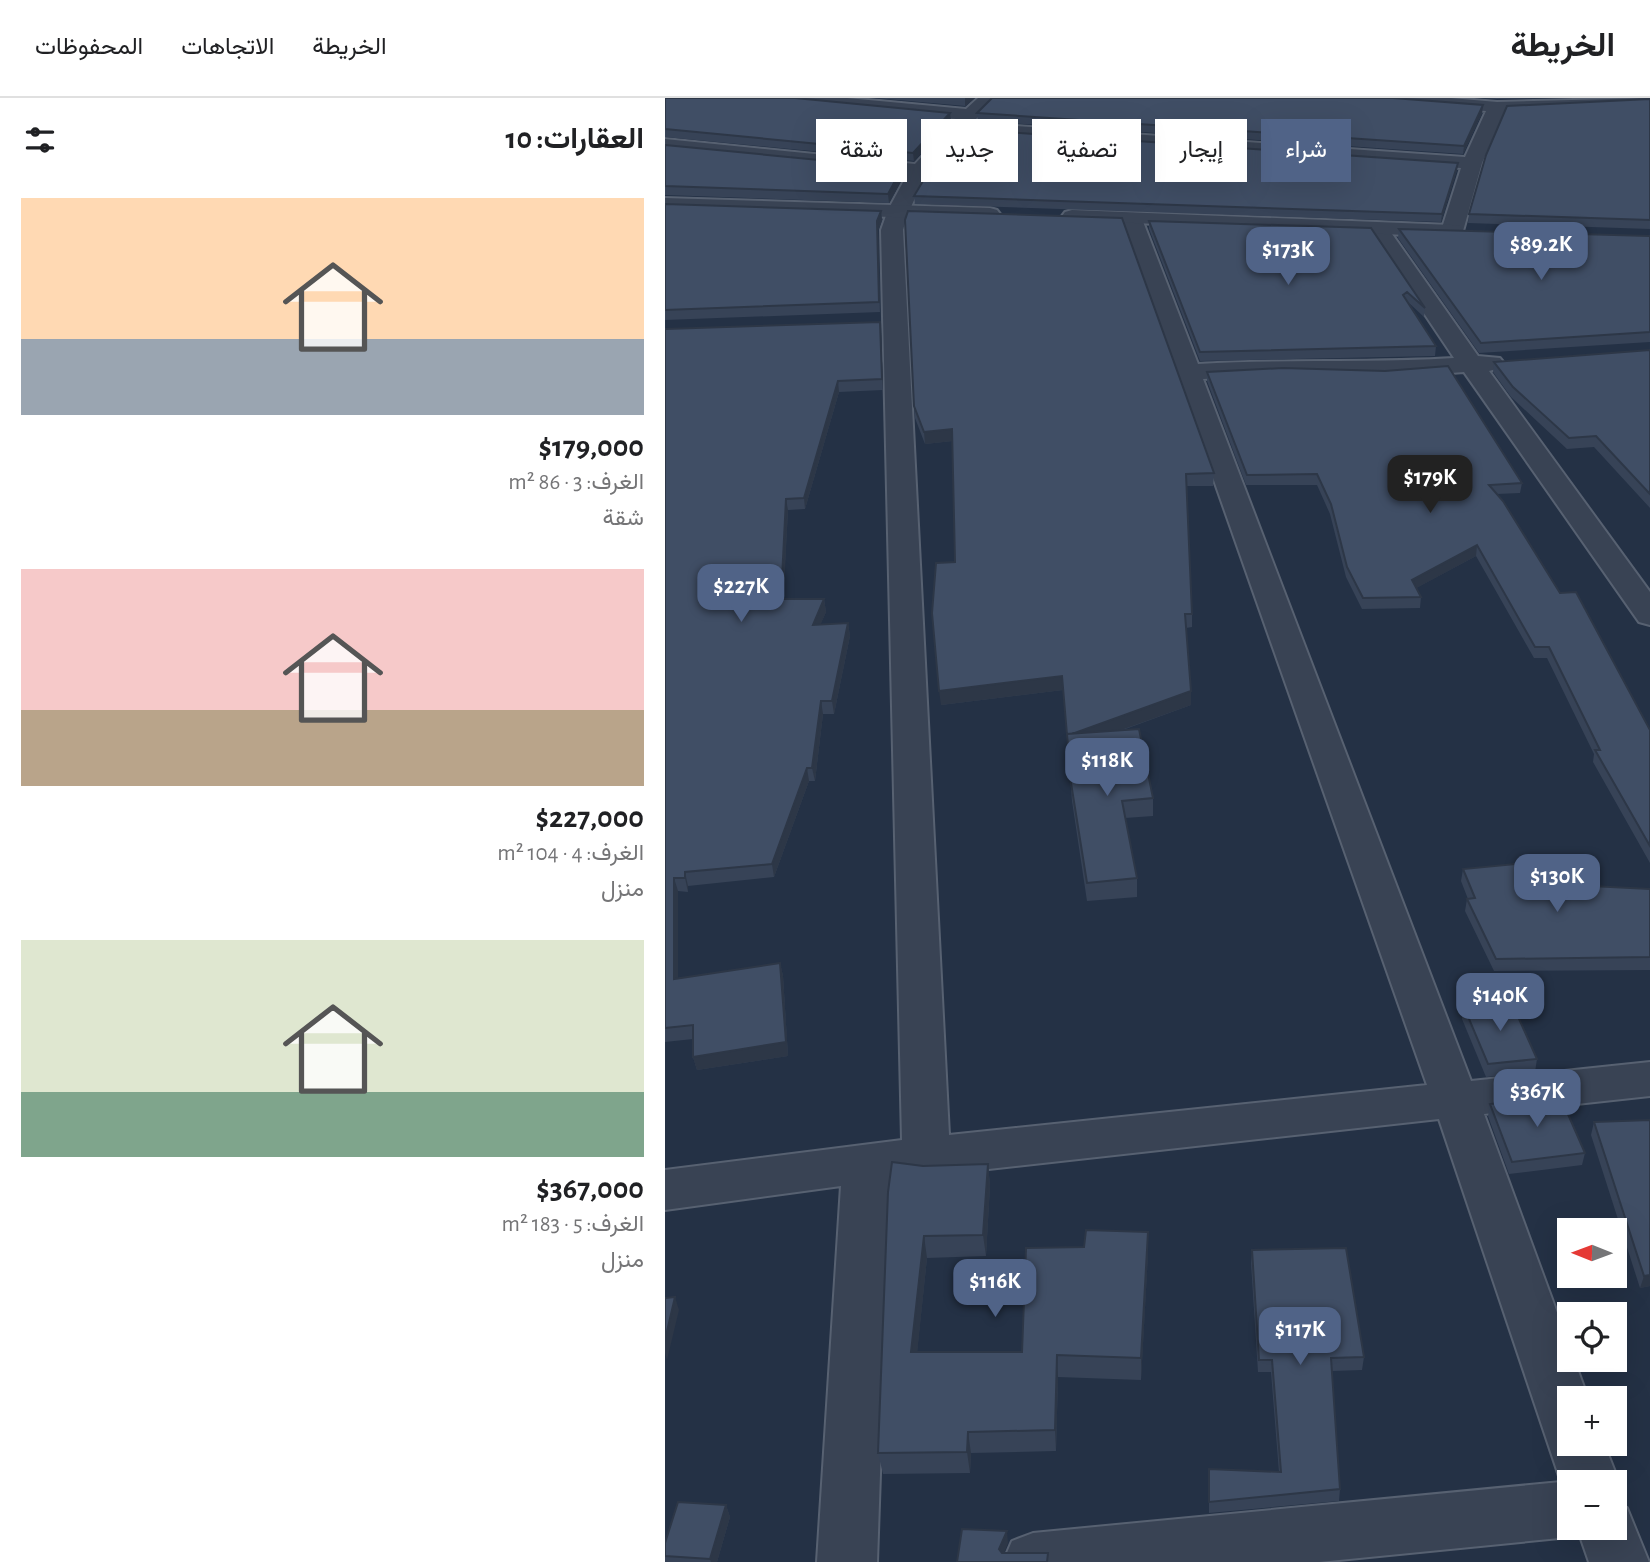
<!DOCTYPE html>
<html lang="ar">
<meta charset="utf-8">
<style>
body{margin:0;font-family:"Alegreya Sans",Vazirmatn,sans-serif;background:#f2f2f2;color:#202124;direction:rtl;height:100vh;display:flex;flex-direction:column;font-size:26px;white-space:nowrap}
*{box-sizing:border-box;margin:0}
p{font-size:23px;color:#757577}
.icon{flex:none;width:38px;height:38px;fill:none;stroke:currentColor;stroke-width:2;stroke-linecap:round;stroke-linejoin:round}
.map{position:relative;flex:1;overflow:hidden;direction:ltr}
.drawer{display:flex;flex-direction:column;background:#fff;width:665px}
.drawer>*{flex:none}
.guide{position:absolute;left:21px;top:21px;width:665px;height:63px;direction:rtl;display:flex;gap:14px}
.needle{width:46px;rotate:271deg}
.fabs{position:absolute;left:892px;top:1120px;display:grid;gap:14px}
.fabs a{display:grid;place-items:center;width:70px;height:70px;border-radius:0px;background:#fff;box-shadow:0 7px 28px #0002;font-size:35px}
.price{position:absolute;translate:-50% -60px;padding:0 16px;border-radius:14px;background:#506387;color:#fff;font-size:23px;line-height:46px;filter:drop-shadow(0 2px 4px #0008)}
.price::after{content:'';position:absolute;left:50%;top:42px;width:21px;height:16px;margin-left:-10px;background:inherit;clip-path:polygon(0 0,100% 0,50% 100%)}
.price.selected{background:#222;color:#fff}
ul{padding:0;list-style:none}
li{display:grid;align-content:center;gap:14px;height:371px;padding:0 21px}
li span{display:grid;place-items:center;height:217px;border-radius:0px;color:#555}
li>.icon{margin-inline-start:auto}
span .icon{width:126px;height:126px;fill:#fffc;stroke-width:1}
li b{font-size:30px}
h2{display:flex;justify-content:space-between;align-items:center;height:84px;padding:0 21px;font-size:30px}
.pill{padding:0 24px;border-radius:0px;background:#fff;box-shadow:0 7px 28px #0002;font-size:24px;line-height:63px}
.pill.selected{background:#506387;color:#fff}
header{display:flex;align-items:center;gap:42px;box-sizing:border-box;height:98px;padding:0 35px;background:#fff;border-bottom:2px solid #e0e0e0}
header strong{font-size:33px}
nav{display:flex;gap:38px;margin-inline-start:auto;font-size:24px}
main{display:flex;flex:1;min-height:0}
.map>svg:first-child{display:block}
</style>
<header>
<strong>الخريطة</strong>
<nav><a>الخريطة</a><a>الاتجاهات</a><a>المحفوظات</a></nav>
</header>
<main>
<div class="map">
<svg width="985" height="1464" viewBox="0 0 985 1464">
<rect width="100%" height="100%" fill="#243145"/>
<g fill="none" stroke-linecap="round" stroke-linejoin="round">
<g stroke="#576171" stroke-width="4">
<path id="minor" d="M117,0h65l119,11 12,-11h19l-25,25 493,34 21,-46 -100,-8 -9,-5h74l46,4 153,-4v6l-146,8 -22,51 -19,68 -3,5h-16l-3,-5 20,-63 -499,-34c-28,29 -48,57 -59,96l46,905 478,-50 -305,-866 3,-4h14l3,4 56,145c85,-5 171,-1 256,-6l-87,-130 4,-4h14l93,132 22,2 4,5 -4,5 -11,3 161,221v33l-11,-3 -175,-250 -80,6 -102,-3 -79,4 268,702 179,-19v34l-166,18 86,234v12h4l14,38h-18v46h34l15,38 -4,8v-8h-45v46h45v-24l12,4 22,54h-60l-10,-29 -9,4 -251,25h-316l9,-21 21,-8 528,-51 -122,-363 -549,61 -13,382h-60l24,-376 -176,24v-40l237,-30 -21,-910 7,-20 19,-35 -242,-24v-12l250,25 41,-45 -165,-16z"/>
</g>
<g stroke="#576171" stroke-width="4">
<path id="tertiary" d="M0,100l325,10 7,2 3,4 -3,4 -7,2 -325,-10z
M407,112l380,15 8,1 3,5 -3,5 -8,1 -387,-17 -3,-4 3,-4z"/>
</g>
<use href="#minor" fill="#394354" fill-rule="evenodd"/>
<use href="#tertiary" fill="#394354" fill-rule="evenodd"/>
</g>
<path fill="#374357" d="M0,0l285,15 1,8 -37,40 -249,-24z
M210,0h100l-10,8z
M816,0h68l-52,1z
M985,1v130l-182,-6 1,-9z
M818,7l-1,8 -19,41 -485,-33 -1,-8z
M0,47l238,32 -14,26 -224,-8z
M792,72l-16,52 -526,-18 -1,-8z
M0,106l216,7 1,9 -4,10 2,82 -215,8z
M484,123l222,7 54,80 -1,9 -15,-14 27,43 -1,10 -235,5 -51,-132z
M734,131l251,7v106l-171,11 -81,-115z
M0,231l216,4 2,57 -44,2 -34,117 -17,1 -5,89h41l2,13 -6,13 28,-2 2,13 -16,78h-11l-8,67h-6l-35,96 -86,9v6l-10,-1v87l102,-15 3,13 5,80 -91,14 -4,-13v-18l-28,3z
M985,252v158l-56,-61 -27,2 -56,-52 -18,-25 1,-10z
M542,274l315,111 -2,10 -23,1 63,99 90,137v133l-57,-101 1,-8 -47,-96h-13l-58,-102 -60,32 5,9 -1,11 -58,1 -16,-32 -16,-63 -13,-29h-71l-39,-104z
M249,308l300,67 -1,13h-26l5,128v13l-6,1 5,63v14l-71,26 33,67v18l-28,2 12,60v19l-50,4 -15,-100 -9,-111 -122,15 14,-143 -3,-121 -27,3 -10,-26z
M798,771l109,16 78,4v81l-156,1 -29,-60 2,-12h1l-7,-18z
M799,909l73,52 -2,13 -49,5 -24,-58z
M825,1006l95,49 -3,12 -73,9 -21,-58z
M985,1022v166l-10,2 -49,-153 3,-13z
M323,1066l2,22 -4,70 -59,2 -10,94h105l126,-98 -7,126 -83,-3 -2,74 -85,2 -1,20 -87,1 -5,-21 45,-287z
M587,1152l112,107 -2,13 -30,1 8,118 -1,12 -130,12v-44l70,3 -8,-100h-13l-7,-109z
M61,1407l4,12 -13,45h-52v-19z"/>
<path fill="#2d3747" d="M300,0h10l-10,8z
M818,7l-1,8 -19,41 1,-8z
M285,15l1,8 -37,40 -1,-8z
M793,65l-1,7 -16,52 1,-8z
M237,70l1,9 -14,26 -1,-9z
M216,113l1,9 -4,10 2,82 -3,-91z
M215,224l1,11 2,57 -1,-11z
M173,283l1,11 -34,117 -1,-11z
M287,331l1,12 -28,3 -1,-12z
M121,401l2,11 -5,101 -2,-12z
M812,447l-1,11 -65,35 1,-11z
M159,501l2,13 -11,25 -2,-12z
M183,525l2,13 -16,78 -2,-13z
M397,578l1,14 -122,15 -2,-14z
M526,593v14l-123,44 -1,-14z
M156,603l2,13 -8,67 -3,-13z
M142,670l2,13 -35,96 -2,-13z
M20,774l3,14v6l-3,-14z
M9,780l4,13v101l-4,-13z
M115,865l3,13 5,80 -91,14 -4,-13z
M323,1066l2,22 -4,70 -3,-21z
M483,1134v22l-7,126v-22z
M259,1138l3,22 -12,116 -4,-22z
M985,1177v11l-10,2 4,-12z
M10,1199l4,13 -12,50 -2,-7v-13z
M392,1257l1,22 -2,74 -1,-21z
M303,1334l3,21 -1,20 -3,-21z
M61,1407l4,12 -13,45h-6l-1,-3z
M342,1433l1,12 -7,18 -2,-12z"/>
<path fill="#404e65" stroke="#2d3747" stroke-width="2" d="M0,0h130l155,15 -37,40 -248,-24z
M327,0h401l90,7 -19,41 -487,-33z
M985,1v121l-181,-6 17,-59 21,-49z
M298,31l495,34 -16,51 -528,-18 21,-35z
M0,47l237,23 -14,26 -223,-8z
M0,106l216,7 -4,10 2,81 -214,8z
M243,113l214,7 92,255 -28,1 6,140h-7l6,77 -119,43h-5v1l-5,-59 -123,15 -7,-78 4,-50 19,-1 -3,-133 -28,3 -10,-26 -9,-186z
M484,123l222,7 54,80 -18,-16 -4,3 33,51 -236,6z
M734,131l251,7v96l-169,11z
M215,224l2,57 -44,2 -34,117 -18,1 -5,100h43l-11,26 35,-2 -16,78h-11l-9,67h-5l-35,96 -87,8v6h-11v101l106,-16 6,79 -93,15v-32l-28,3v-699z
M985,252v144l-54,-58 -27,2 -56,-51 -19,-25z
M783,268l74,117 -33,2 14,16 57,92 16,-1 74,138v116l-55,-96h5l-51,-103h-14l-58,-102 -65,35 9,17 -58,1 -16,-31 -16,-63 -14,-30 -70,1 -40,-103 76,-4 102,3z
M474,631l14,69 -31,3 15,77 -50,5 -16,-100 -4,-49z
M894,762l13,25 78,4v68l-154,2 -29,-60 8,-1 -12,-29z
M846,903l26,58 -49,5 -24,-57z
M895,998l25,57 -73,9 -22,-58z
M985,1022v155l-6,1 -50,-154z
M227,1064l31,4 65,-2 -5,71 -59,1 -13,116h111l4,-104 58,-1 2,-17 62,2 -7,126 -84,-3 -2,75 -87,2 -1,20 -89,1 10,-261z
M681,1150l18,109 -33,1 9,131 -131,13v-33l72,3 -9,-112h-13l-7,-110z
M10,1199l-10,43v-42z
M13,1404l48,3 -16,54 -45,-3v-13z
M297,1431l45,2 -8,18 3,4h46l-1,9h-90z"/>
</svg>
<div class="fabs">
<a><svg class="needle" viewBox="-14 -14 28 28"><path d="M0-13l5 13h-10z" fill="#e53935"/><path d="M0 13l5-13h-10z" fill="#757577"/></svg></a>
<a><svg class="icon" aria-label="locate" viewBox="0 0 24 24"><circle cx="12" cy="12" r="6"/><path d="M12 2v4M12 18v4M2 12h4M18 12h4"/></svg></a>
<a>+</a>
<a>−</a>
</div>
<b class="price" style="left:876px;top:184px">$89.2K</b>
<b class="price" style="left:623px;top:189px">$173K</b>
<b class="price selected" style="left:765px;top:417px">$179K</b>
<b class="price" style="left:76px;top:526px">$227K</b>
<b class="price" style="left:442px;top:700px">$118K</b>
<b class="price" style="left:892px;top:816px">$130K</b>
<b class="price" style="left:835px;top:935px">$140K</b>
<b class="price" style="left:872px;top:1031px">$367K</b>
<b class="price" style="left:330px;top:1221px">$116K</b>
<b class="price" style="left:635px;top:1269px">$117K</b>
<div class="guide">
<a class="pill selected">شراء</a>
<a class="pill">إيجار</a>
<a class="pill">تصفية</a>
<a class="pill">جديد</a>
<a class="pill">شقة</a>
</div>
</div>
<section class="drawer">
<h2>العقارات: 10<svg class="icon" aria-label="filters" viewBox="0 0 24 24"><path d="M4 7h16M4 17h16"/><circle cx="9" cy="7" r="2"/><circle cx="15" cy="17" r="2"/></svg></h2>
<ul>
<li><span style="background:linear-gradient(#ffd9b3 65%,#9aa5b1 0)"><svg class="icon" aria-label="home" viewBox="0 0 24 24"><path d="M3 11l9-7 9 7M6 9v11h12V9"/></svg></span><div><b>$179,000</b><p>الغرف: 3 · 86 m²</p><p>شقة</p></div></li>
<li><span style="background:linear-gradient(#f6c9c9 65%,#b9a48a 0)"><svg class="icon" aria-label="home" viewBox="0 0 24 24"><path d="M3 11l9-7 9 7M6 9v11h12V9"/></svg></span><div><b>$227,000</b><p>الغرف: 4 · 104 m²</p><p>منزل</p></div></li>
<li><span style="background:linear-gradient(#dfe7d0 70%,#7fa58c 0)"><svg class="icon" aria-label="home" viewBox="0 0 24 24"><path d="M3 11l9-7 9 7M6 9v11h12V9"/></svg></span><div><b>$367,000</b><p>الغرف: 5 · 183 m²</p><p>منزل</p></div></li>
</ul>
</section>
</main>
